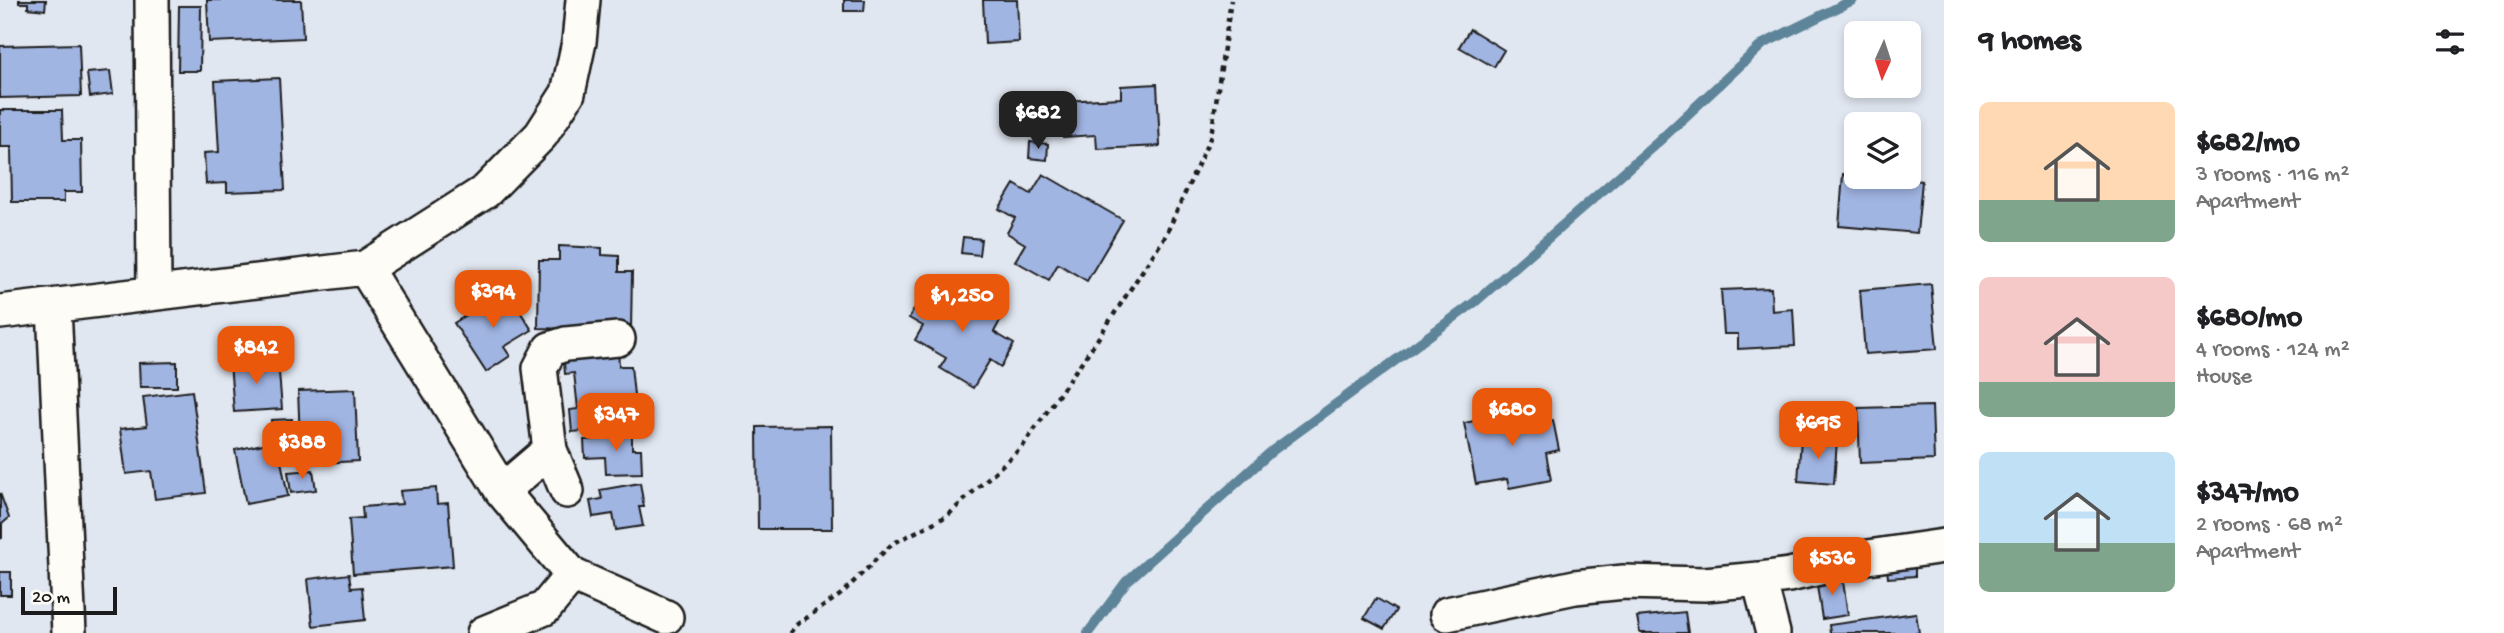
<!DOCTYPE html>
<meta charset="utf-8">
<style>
body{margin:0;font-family:"Gochi Hand",sans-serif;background:#f6f6f6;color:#202124;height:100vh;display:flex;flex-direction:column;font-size:26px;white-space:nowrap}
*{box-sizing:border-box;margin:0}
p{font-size:23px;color:#757577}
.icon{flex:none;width:38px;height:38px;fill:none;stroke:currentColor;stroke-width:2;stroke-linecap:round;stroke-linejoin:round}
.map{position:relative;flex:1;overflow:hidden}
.drawer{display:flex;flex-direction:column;background:#fff;width:560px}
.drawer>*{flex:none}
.needle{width:46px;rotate:183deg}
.controls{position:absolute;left:1844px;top:21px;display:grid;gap:14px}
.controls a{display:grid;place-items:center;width:77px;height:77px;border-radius:10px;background:#fff;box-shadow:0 4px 10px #0003;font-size:35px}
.scale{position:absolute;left:21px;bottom:18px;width:96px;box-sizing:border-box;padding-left:7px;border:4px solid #1c1c1c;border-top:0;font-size:19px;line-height:24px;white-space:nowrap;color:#1c1c1c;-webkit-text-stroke:5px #fdfcf7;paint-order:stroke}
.price{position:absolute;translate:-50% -60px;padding:0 16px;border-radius:14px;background:#ea580c;color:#fff;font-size:23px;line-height:46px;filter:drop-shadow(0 2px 4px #0008)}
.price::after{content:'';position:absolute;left:50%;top:42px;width:21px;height:16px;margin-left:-10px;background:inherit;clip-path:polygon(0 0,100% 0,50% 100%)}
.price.current{background:#222;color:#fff}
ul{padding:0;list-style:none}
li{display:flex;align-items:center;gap:21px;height:175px;padding:0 35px}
li span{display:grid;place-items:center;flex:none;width:196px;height:140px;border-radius:10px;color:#555}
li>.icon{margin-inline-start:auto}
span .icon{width:84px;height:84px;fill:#fffc;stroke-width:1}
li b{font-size:30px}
h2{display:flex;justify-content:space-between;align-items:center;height:84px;padding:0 35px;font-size:30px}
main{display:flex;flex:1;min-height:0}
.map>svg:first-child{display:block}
</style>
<main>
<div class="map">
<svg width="1944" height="633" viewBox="0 0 1944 633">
<rect width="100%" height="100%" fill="#e1e7f1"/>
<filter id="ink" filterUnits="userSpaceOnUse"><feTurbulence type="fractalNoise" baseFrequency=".0143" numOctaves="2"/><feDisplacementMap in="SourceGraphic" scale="14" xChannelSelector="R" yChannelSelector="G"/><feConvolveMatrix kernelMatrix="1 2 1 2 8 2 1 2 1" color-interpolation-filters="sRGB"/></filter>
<g filter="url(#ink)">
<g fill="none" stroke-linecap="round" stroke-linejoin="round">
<path stroke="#5d8498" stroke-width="10" d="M1088,633l38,-51 146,-131 203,-149 183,-160 105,-98 90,-44"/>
</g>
<path fill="#a1b5e3" stroke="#1c1c1c" stroke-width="2" d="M19,0h27l-1,10 -17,-2v-5h-9z
M207,0h94l2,38 -94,4z
M844,0h21l-1,11h-20z
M983,0h34l2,42 -34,2z
M179,6h22l-1,65h-22z
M1470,29l34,21 -10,17 -35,-20z
M79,44l2,52 -81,2v-52z
M110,71l3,23 -23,3 -3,-24z
M279,78l6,112 -58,2v-9l-21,1 -2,-31 15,-1 -4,-71z
M1157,84l3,62 -63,3 -1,-14 -33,2 -1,-36 59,-3v-12z
M0,110h62l1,30h18l1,52h-18v10h-52l-1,-55h-11z
M1030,142l18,2 -1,16 -18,-2z
M1043,174l80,46 -36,61 -29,-17 -9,16 -34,-19 10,-17 -18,-11 8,-15 -16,-9 15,-25 17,10z
M1843,174l79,7 -5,52 -78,-7z
M963,237l18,2 -2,16 -18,-2z
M559,246l43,2v7l17,1v16h13l-1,59 -93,-3 1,-68h20z
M959,284l34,20 -4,8 12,7 -7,13 20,12 -13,23 -11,-7 -17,28 -33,-20 6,-10 -31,-18 8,-14 -14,-8 14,-23 11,6 4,-7 11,7z
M1931,284l6,65 -72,5 -5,-64z
M1771,288l1,23 21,-2 2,37 -57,3v-15h-14l-3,-44z
M506,290l26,40 -28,17 6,9 -24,16 -32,-49z
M618,347l1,19h12l4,39 -8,1 1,21 -56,5 -2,-22 8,-1 -4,-36 -9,1 -2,-22z
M278,360l4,49 -48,3 -4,-49z
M177,362v25h-37l-1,-24z
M355,389l3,72 -57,3 -3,-73z
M192,391l14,102 -51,6 -4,-28 -25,3 -6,-45 27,-3 -4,-29z
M1932,406l2,54 -74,3 -2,-55z
M1537,409l2,13 14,-2 6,30 -13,3 5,27 -42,8 -2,-9 -31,5 -12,-61z
M292,419l1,16 -21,1 -1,-16z
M831,426l1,103h-74l-1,-102z
M632,433v16h9l1,24 -36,1 -1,-17 -20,1 -1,-18 20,-1v-5z
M1801,438l36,2 -3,44 -36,-3z
M277,441l11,55 -42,8 -11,-54z
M313,470l3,20 -25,3 -3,-21z
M640,483l4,24h-5l4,19 -27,4 -3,-16 -20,3 -3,-16 12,-2 -2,-9z
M436,488l1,16 11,-1 5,63 -100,8 -4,-55 14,-1 -1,-11 40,-3 -2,-13z
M0,493l9,25 -7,6v14l-2,1z
M1915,566v10l-27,2 -1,-10z
M0,572h11v23h-11z
M349,574l2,14 11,-1 3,33 -52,6 -5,-47z
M1842,575l6,40 -26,4 -6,-40z
M1376,598l20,12 -12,19 -20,-11z
M1685,612l3,21h-48l-3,-16z
M1916,613l3,20h-89l-1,-8z"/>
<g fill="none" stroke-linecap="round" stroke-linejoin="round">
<g stroke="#1c1c1c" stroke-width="38">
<path id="minor" d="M152,0l2,293
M365,268l137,223 70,84 94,42
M54,307l15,326
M0,312l365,-44 121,-77 55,-56 27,-42 11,-51 4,-42
M502,491l48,-41
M567,491l-17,-41 -10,-82 10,-19 16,-5 52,-5
M1759,579l14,54
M1447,614l128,-27 49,-5 81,2 54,-5 30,-4 79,-18 76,-11
M484,633l61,-25 27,-33"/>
</g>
<path stroke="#1c1c1c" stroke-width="4.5" stroke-dasharray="5 5" stroke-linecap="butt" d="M790,633l6,-8 44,-30 52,-51 55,-28 76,-70 74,-106 69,-105 45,-99 20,-136"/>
<use href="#minor" stroke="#fdfcf7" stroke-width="33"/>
</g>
</g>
</svg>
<div class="controls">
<a><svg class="needle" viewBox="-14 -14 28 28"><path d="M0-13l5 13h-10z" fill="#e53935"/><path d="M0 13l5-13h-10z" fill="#757577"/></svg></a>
<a><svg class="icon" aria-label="layers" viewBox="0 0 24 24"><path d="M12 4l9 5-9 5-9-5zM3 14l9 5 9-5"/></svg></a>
</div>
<div class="scale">20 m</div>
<b class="price current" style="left:1038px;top:151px">$682</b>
<b class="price" style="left:493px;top:330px">$394</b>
<b class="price" style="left:962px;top:334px">$1,250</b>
<b class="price" style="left:256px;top:386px">$842</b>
<b class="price" style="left:1512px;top:448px">$680</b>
<b class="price" style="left:616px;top:453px">$347</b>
<b class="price" style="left:1818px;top:461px">$695</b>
<b class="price" style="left:302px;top:481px">$388</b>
<b class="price" style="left:1832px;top:597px">$536</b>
</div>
<section class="drawer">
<h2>9 homes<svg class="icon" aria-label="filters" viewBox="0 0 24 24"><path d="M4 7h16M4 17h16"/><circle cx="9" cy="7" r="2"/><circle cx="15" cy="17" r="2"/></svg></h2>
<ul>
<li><span style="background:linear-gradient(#ffd9b3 70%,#7fa58c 0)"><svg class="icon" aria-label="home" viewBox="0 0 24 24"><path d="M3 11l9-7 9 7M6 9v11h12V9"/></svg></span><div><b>$682/mo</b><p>3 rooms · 116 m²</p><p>Apartment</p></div></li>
<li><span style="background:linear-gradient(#f6c9c9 75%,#7fa58c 0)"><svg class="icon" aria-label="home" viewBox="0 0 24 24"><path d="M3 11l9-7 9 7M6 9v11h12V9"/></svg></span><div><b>$680/mo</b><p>4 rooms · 124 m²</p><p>House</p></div></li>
<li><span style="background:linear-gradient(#bfe0f5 65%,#7fa58c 0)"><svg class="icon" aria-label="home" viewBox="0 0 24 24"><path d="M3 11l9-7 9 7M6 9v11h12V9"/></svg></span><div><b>$347/mo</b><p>2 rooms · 68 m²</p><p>Apartment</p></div></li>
</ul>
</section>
</main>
